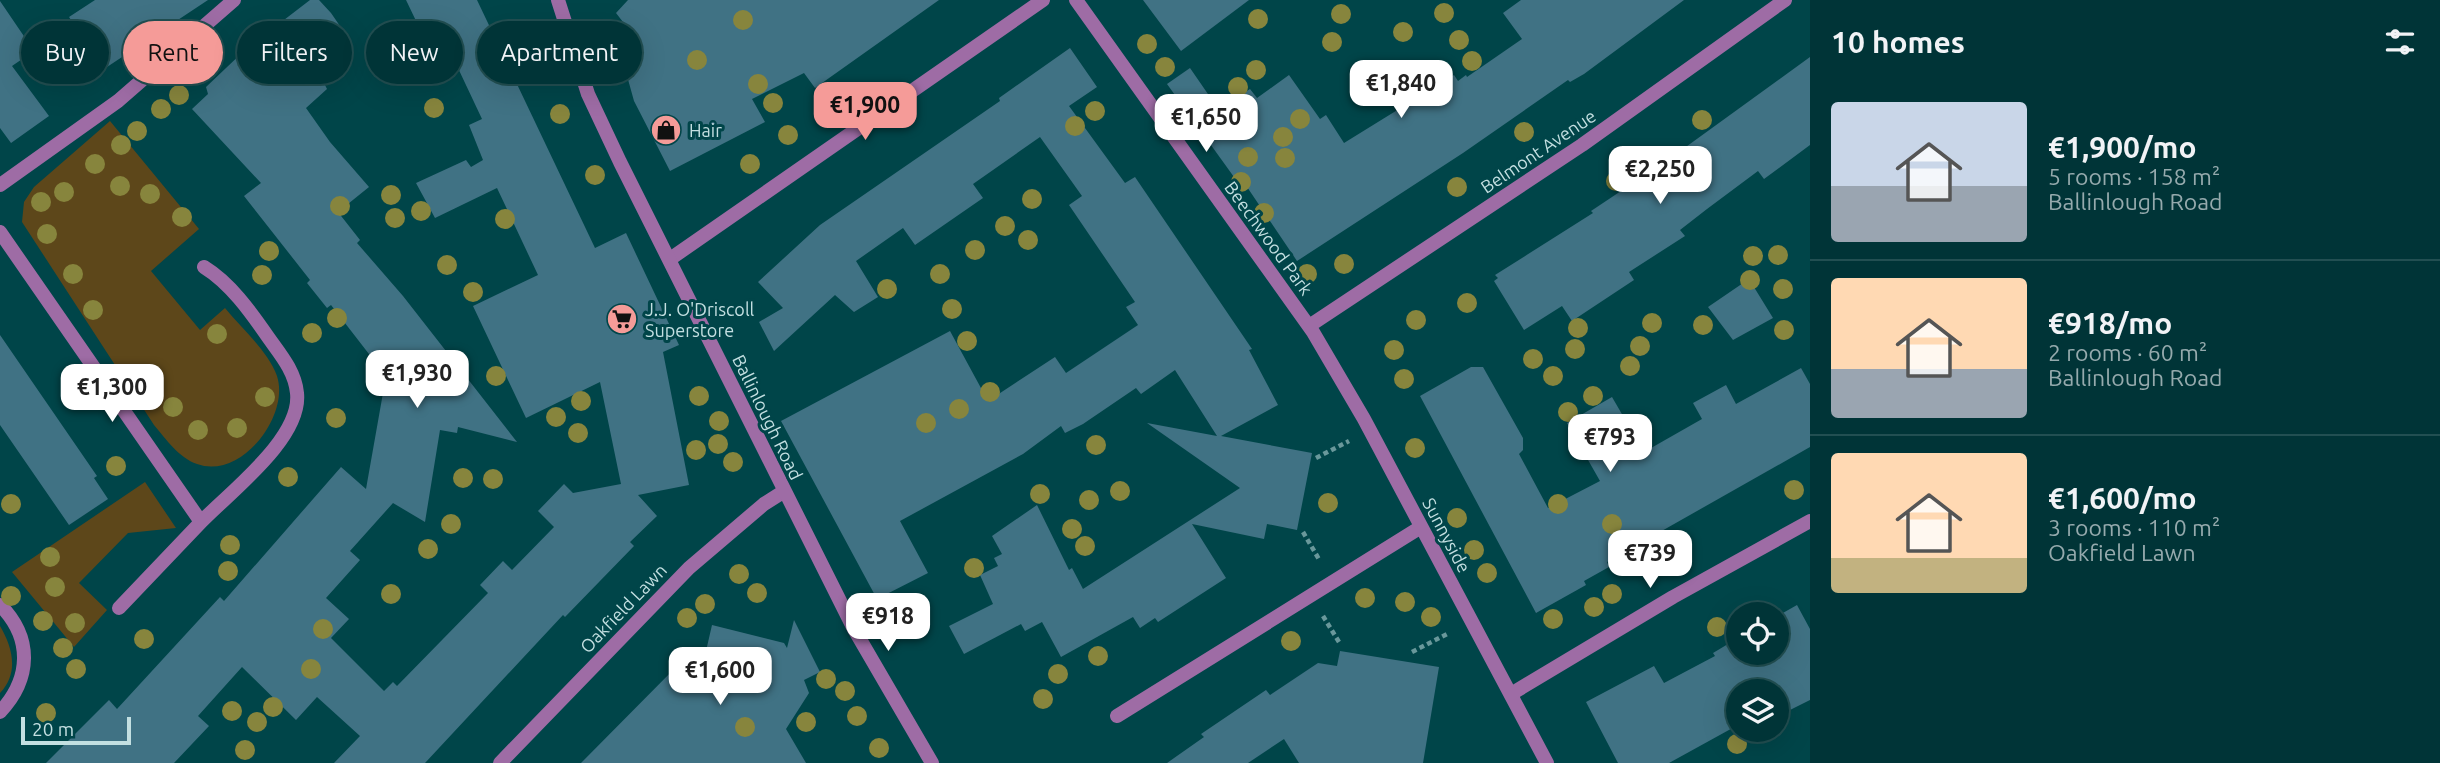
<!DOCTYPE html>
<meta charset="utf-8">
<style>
body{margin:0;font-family:Ubuntu,sans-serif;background:#0e3f42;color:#f1f3f6;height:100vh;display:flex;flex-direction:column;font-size:26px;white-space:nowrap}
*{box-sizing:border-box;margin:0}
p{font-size:23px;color:#95aaad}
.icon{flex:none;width:38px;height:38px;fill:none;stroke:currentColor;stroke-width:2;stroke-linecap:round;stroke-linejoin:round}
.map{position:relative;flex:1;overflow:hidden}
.drawer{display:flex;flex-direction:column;background:#003437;width:630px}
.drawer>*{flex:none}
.banner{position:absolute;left:21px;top:21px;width:665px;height:63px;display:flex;gap:14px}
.tools{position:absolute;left:1726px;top:602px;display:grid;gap:14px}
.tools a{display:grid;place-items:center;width:63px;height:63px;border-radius:50%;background:#003437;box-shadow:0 7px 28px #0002,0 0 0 2px #224f52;font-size:35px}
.scale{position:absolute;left:21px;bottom:18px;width:110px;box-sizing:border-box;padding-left:7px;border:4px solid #c3dfe1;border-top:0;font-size:19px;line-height:24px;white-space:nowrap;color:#c3dfe1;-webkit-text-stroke:5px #004549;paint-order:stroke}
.price{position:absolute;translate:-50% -60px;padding:0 16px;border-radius:14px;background:#fff;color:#222;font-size:23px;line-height:46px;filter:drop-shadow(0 2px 4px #0008)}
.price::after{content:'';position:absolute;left:50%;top:42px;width:21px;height:16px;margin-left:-10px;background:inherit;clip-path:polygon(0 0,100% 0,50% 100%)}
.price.selected{background:#f59b98;color:#111}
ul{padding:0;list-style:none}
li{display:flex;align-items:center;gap:21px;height:175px;padding:0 21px}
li+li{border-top:2px solid #224f52}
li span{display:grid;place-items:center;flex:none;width:196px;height:140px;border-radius:7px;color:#555}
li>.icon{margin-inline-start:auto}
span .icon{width:84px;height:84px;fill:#fffc;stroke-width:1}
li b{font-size:30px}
h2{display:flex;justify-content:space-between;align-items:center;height:84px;padding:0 21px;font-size:30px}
.chip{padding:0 24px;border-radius:32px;background:#003437;box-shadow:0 7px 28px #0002,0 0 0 2px #224f52;font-size:24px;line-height:63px}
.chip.selected{background:#f59b98;color:#111}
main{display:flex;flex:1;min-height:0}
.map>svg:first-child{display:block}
</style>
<main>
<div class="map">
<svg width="1810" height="763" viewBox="0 0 1810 763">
<rect width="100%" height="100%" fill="#004549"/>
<path fill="#5d471a" d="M110,121l89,108 -48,42 49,59 25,-22c17,21 43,43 52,68 13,40 -36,104 -80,88 -18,-6 -31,-25 -43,-39l-132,-203 2,-20 10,-15z
M145,482l31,46 -48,5 -49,50 28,27 -33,37 -62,-75z
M0,626c13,22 19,47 0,67z"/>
<path fill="#407284" d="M95,0h113l-104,69 -35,-52z
M310,0h9l12,13 20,29 -34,27 10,20 -21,19 24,34 39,45 -31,25 22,28 -3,3 46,53 114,146 -59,-15 -1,6 -17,-3 -15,92 -32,-19 -43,48 10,9 -34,38 23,21 -18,19 53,53 9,-9 4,4 91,-93 -8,-8 23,-24 9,9 42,-43 -16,-16 26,-27 9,9 48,-9 -21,-102 -74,36 -53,-112 65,-31 -41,-87 -62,30 -19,-35 50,-23 5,7 12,-7 -14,-35 13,-6 -25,-53 -16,7 -35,-73h71l118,248 31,-15 53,112 -16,7 26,133 -51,10 19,21 -27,26 4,4 -69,71 -2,-2 -138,148h-91l26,-27 -43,-39 -21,23 -54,-53 -44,49 11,10 -35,37h-128l63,-63 8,9 103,-112 4,4 117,-134 25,22 20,-113 -55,-71 -4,3 -20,-25 3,-3 -66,-84 17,-13 -69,-74 16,-15 -2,-7 40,-38z
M628,0h311l-124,88 -11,-15 -52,26 13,23 -95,49 -36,-70 -15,-54 14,-12 -17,-22z
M1143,0h106l-68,51z
M1521,0h163l-100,74 -14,8 -2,-2 -105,73 -166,108 -54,-80 -4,3 -72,-100 23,-16 29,42 31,-21 7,9 32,-23 31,44 6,-4 18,28 110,-68 4,6 8,-6 1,2 55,-38 -19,-26z
M0,1l34,50 -22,15 37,50 -38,27 -11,-15z
M1070,48l27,39 -28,19 56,77 10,-6 117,172 -3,1 29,55 -57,31 91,17 -15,77 -30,-6 -3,15 -72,-15 34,54 -68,44 -3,-4 -15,10 -7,-11 -72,40 -19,-35 -17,9 -4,-7 -57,30 -15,-28 44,-22 -13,-29 18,-9 -4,-8 8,-4 -10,-18 45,-31 32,65 3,-2 11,21 157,-101 -93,-65 70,13 -42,-66 -34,24 -5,-6 -53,36 -18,9 -4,-7 -38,28 -123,67 28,52 -51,26 -96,-178 169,-90 38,70 67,-44 11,16 72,-48 -12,-18 9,-5 -66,-97 13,-9 -42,-59 -67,47 10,14 -68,47 -12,-17 -47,33 22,36 -24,15 -19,-17 -61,56 -15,-29 24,-14 -25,-26 62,-57 180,-124 -1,-3z
M1810,57v88l-46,34 -6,-8 -51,38 -27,21 5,6 -56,36 5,8 -62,41 -10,-15 -38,24 -30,-49 4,-3 -3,-3 98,-62 -2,-2 81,-54z
M1749,279l24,39 -40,22 -25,-33z
M0,335l97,141 -3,2 14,21 -39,26 -69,-100z
M1471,367h12l40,71v12l-4,4 29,54 52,-27 -33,-58 45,-26 32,55 58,-33 -9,-16 33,-18 10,19 65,-36 9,16v63l-203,115 2,5 -25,14 2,4 -50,28 -116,-217z
M1797,605l13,24v71l-34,17v-26h-38v34l-69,38h-51l-32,-61 68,-36 10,17 51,-27 -2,-3 25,-15v15h38v-36z
M794,620l26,52 -16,8 5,13 -23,36 20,34h-225l101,-102 18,16 12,-52 72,18 3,5z
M1340,651l99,16 -16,96h-124l-15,-24 -36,24h-81l37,-26 -3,-3 65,-44 4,5 48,-32 19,3z"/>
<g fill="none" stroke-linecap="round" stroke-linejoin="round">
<path stroke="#69989b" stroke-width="4.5" stroke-dasharray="5 3.5" stroke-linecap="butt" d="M1316,458l33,-17
M1303,532l17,29
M1323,616l16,26
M1412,652l37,-19"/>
<path stroke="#9e6ca5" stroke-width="14" d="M1076,0l237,332 51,87 183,344
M0,185l118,-84 116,-101
M0,232l201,290 -82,86
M670,259l373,-259
M1309,326l273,-181 203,-145
M201,522c30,-31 101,-84 96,-129 -2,-22 -17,-39 -29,-56 -18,-26 -38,-54 -64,-70
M0,605c33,33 31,74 0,107
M1511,694l162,-97 137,-76
M1117,716l304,-189
M500,763l189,-195 75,-64 19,-12"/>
<path stroke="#9e6ca5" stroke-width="14" d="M558,0l30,94 32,68 234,467 78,134"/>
</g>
<g fill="#87853d">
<circle cx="1444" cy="13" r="10"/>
<circle cx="1341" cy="14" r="10"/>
<circle cx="1258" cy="19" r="10"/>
<circle cx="743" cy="20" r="10"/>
<circle cx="1403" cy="32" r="10"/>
<circle cx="1459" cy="40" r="10"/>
<circle cx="1332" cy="42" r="10"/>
<circle cx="1147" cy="44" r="10"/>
<circle cx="697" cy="60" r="10"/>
<circle cx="1472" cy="61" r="10"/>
<circle cx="1165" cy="67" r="10"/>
<circle cx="1256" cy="70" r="10"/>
<circle cx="758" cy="84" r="10"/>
<circle cx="1238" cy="87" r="10"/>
<circle cx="179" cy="95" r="10"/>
<circle cx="773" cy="103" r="10"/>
<circle cx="434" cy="108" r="10"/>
<circle cx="161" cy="109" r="10"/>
<circle cx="1095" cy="111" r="10"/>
<circle cx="560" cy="114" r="10"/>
<circle cx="1300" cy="119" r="10"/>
<circle cx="1702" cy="120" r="10"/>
<circle cx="1075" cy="126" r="10"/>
<circle cx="137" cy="131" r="10"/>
<circle cx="1524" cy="132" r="10"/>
<circle cx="788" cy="135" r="10"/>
<circle cx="1283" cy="137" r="10"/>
<circle cx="121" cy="145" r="10"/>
<circle cx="1248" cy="157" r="10"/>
<circle cx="1285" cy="158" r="10"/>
<circle cx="95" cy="164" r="10"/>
<circle cx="750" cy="164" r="10"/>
<circle cx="595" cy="175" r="10"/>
<circle cx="1616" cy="181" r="10"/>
<circle cx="1241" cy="182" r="10"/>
<circle cx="120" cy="186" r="10"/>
<circle cx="1457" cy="187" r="10"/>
<circle cx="64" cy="192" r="10"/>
<circle cx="150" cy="194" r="10"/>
<circle cx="391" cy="195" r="10"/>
<circle cx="1032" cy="199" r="10"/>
<circle cx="41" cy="202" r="10"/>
<circle cx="340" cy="206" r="10"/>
<circle cx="421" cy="211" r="10"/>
<circle cx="1264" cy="213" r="10"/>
<circle cx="182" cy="217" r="10"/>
<circle cx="395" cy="218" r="10"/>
<circle cx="505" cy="219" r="10"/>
<circle cx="1005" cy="226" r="10"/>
<circle cx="47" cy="234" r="10"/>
<circle cx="1028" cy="240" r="10"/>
<circle cx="975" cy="250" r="10"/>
<circle cx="269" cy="251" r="10"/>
<circle cx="1778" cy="255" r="10"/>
<circle cx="1753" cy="256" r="10"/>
<circle cx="1344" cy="264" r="10"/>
<circle cx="447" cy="265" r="10"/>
<circle cx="73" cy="274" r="10"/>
<circle cx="940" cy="274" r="10"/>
<circle cx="1307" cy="274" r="10"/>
<circle cx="262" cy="275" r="10"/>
<circle cx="1750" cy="280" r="10"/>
<circle cx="887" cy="289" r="10"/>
<circle cx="1783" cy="289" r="10"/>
<circle cx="473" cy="292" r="10"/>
<circle cx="1467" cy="303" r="10"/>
<circle cx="952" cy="309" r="10"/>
<circle cx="93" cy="310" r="10"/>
<circle cx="337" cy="318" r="10"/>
<circle cx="1416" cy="320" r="10"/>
<circle cx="1652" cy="323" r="10"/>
<circle cx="1703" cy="325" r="10"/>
<circle cx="1578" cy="328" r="10"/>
<circle cx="1784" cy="330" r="10"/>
<circle cx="312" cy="333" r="10"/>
<circle cx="217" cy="334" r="10"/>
<circle cx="967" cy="341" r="10"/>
<circle cx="1640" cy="346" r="10"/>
<circle cx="1575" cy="349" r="10"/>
<circle cx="1394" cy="350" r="10"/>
<circle cx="1533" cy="359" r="10"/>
<circle cx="1630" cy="366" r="10"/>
<circle cx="496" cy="376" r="10"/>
<circle cx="1553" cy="376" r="10"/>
<circle cx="1404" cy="379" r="10"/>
<circle cx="990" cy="392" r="10"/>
<circle cx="699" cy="396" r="10"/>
<circle cx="1593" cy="396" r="10"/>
<circle cx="265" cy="397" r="10"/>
<circle cx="581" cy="401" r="10"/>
<circle cx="173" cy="407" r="10"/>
<circle cx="959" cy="409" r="10"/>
<circle cx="1568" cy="412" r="10"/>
<circle cx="556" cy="417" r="10"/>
<circle cx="336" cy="418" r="10"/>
<circle cx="719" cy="421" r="10"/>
<circle cx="926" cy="423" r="10"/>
<circle cx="237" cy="428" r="10"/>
<circle cx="198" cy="430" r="10"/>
<circle cx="578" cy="433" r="10"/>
<circle cx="718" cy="444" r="10"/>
<circle cx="1096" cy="445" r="10"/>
<circle cx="1415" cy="448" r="10"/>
<circle cx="696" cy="450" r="10"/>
<circle cx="733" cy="462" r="10"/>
<circle cx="116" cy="466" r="10"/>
<circle cx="288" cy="477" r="10"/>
<circle cx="463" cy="478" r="10"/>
<circle cx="493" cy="479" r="10"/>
<circle cx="1794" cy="490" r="10"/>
<circle cx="1120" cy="491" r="10"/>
<circle cx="1040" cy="494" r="10"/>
<circle cx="1089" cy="500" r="10"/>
<circle cx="1328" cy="503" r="10"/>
<circle cx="11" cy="504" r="10"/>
<circle cx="1558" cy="504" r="10"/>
<circle cx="1457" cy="518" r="10"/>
<circle cx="451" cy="524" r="10"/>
<circle cx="1612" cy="524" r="10"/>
<circle cx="1072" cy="529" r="10"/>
<circle cx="230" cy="545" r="10"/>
<circle cx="1085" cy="546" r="10"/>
<circle cx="428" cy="549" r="10"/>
<circle cx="1474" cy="550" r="10"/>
<circle cx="50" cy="557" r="10"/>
<circle cx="974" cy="568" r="10"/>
<circle cx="228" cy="571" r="10"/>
<circle cx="1487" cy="573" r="10"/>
<circle cx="739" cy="574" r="10"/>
<circle cx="55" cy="587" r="10"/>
<circle cx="757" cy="593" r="10"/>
<circle cx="391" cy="594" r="10"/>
<circle cx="1612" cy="594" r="10"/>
<circle cx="11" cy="596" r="10"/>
<circle cx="1365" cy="598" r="10"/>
<circle cx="1405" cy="602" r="10"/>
<circle cx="705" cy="604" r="10"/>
<circle cx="1594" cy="607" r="10"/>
<circle cx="1431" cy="617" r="10"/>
<circle cx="687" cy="618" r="10"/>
<circle cx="1553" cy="619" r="10"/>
<circle cx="43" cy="621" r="10"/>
<circle cx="75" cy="623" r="10"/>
<circle cx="1717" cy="627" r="10"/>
<circle cx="323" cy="629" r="10"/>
<circle cx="144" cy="639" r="10"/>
<circle cx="1291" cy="641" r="10"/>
<circle cx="63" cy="648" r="10"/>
<circle cx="1098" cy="656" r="10"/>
<circle cx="76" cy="669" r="10"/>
<circle cx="311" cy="669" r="10"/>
<circle cx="1058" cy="674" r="10"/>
<circle cx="826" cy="679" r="10"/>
<circle cx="845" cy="691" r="10"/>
<circle cx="1043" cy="699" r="10"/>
<circle cx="273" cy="707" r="10"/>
<circle cx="232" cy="711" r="10"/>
<circle cx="46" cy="713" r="10"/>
<circle cx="857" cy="716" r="10"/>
<circle cx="257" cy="722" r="10"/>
<circle cx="806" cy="722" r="10"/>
<circle cx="745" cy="727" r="10"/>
<circle cx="1737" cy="744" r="10"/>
<circle cx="879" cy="748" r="10"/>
<circle cx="245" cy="750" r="10"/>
</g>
<defs>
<g id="shop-disc" transform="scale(1.575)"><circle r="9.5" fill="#f59b98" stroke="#004549"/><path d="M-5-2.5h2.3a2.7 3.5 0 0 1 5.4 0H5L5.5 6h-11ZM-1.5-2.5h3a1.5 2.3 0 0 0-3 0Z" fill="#111"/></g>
<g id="supermarket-disc" transform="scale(1.575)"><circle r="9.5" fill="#f59b98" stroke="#004549"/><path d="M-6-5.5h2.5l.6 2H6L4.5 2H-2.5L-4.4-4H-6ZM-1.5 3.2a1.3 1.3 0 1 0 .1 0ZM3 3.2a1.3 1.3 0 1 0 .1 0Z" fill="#111"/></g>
</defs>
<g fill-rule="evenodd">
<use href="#shop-disc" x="666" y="130"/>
<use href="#supermarket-disc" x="622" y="319"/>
</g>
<g text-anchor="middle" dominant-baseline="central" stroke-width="6" stroke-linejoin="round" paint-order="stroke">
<g font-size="18" fill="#c3dfe1" stroke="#004549" text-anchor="start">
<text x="689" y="130">Hair</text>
<text x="645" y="309">J.J. O'Driscoll<tspan x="645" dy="21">Superstore</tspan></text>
</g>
<g font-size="18" fill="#c3dfe1" stroke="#004549">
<text transform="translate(1538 151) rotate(-34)">Belmont Avenue</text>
<text transform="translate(1269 238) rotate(54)">Beechwood Park</text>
<text transform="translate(768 417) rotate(64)">Ballinlough Road</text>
<text transform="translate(1447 535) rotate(62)">Sunnyside</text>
<text transform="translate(623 608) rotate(-46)">Oakfield Lawn</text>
</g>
</g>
</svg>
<div class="tools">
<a><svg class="icon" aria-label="locate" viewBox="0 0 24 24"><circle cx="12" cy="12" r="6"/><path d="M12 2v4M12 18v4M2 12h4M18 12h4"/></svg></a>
<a><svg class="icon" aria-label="layers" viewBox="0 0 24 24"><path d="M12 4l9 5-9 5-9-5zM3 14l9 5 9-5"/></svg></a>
</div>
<div class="scale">20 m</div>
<b class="price" style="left:1401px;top:120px">€1,840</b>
<b class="price selected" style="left:865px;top:142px">€1,900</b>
<b class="price" style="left:1206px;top:154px">€1,650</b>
<b class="price" style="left:1660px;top:206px">€2,250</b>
<b class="price" style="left:417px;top:410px">€1,930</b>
<b class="price" style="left:112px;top:424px">€1,300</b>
<b class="price" style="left:1610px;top:474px">€793</b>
<b class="price" style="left:1650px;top:590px">€739</b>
<b class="price" style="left:888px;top:653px">€918</b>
<b class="price" style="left:720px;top:707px">€1,600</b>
<div class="banner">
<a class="chip">Buy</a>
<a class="chip selected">Rent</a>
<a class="chip">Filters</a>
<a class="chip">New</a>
<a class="chip">Apartment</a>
</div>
</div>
<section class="drawer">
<h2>10 homes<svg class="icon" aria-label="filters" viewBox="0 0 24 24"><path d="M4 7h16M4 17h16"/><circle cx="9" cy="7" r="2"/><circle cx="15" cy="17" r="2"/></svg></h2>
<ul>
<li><span style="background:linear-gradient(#c9d6e8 60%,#9aa5b1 0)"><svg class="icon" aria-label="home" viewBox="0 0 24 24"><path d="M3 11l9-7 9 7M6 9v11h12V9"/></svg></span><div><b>€1,900/mo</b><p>5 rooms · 158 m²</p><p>Ballinlough Road</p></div></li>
<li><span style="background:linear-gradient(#ffd9b3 65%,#9aa5b1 0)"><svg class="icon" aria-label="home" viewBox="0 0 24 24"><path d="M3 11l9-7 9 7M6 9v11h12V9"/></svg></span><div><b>€918/mo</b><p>2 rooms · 60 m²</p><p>Ballinlough Road</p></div></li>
<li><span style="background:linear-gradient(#ffd9b3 75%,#c2b280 0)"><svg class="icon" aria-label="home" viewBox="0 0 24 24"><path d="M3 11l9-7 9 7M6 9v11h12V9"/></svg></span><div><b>€1,600/mo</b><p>3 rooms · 110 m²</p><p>Oakfield Lawn</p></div></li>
</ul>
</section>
</main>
